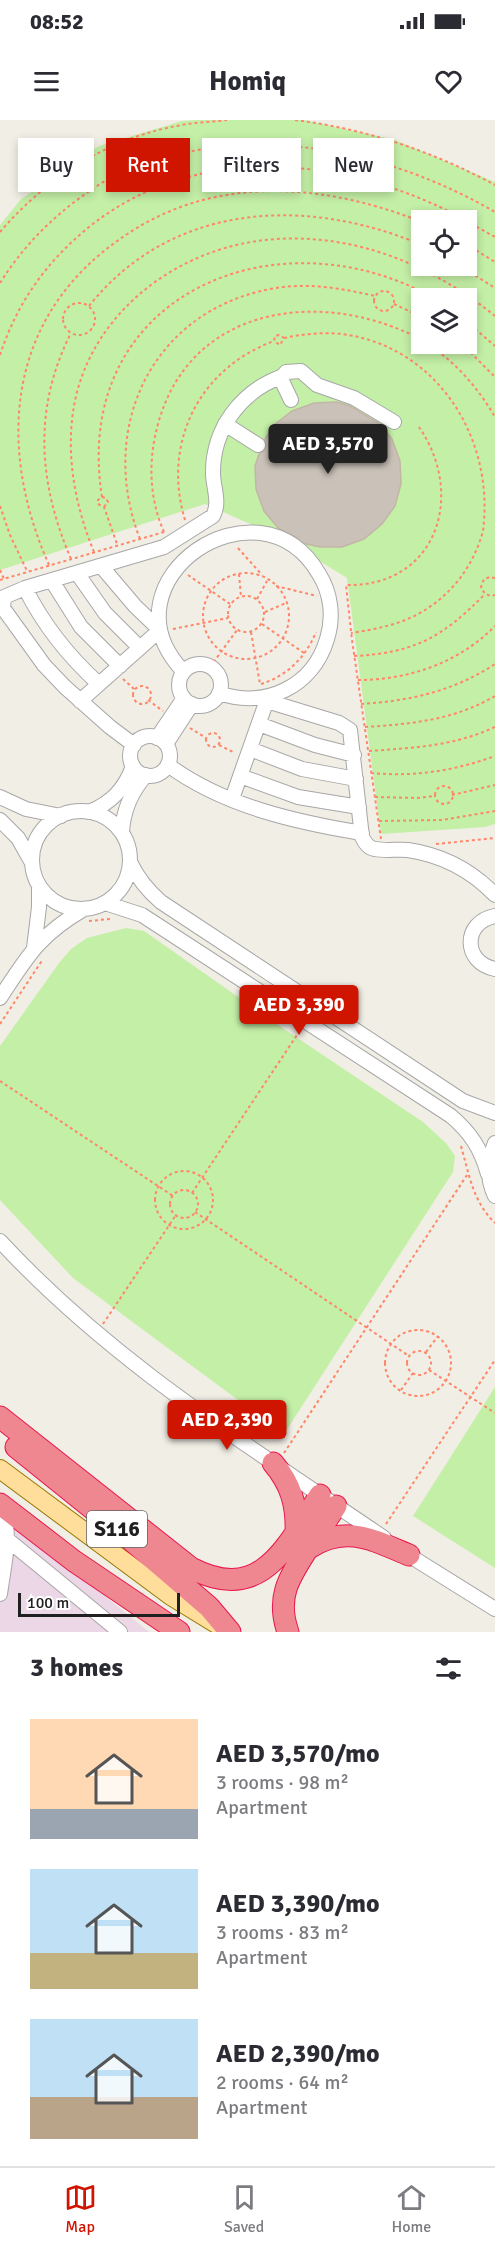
<!DOCTYPE html>
<meta charset="utf-8">
<style>
body{margin:0;font-family:Signika,sans-serif;background:#f2f2f3;color:#2b2b33;height:100vh;display:flex;flex-direction:column;font-size:22px;white-space:nowrap}
*{box-sizing:border-box;margin:0}
p{font-size:20px;color:#7c7c81}
.icon{flex:none;width:33px;height:33px;fill:none;stroke:currentColor;stroke-width:2;stroke-linecap:round;stroke-linejoin:round}
.map{position:relative;height:1512px;overflow:hidden}
.drawer{display:flex;flex-direction:column;background:#fff;flex:1}
.drawer>*{flex:none}
.banner{position:absolute;left:18px;top:18px;width:459px;height:54px;display:flex;gap:12px}
.controls{position:absolute;left:411px;top:90px;display:grid;gap:12px}
.controls a{display:grid;place-items:center;width:66px;height:66px;border-radius:0px;background:#fff;box-shadow:0 3px 9px #0003;font-size:30px}
.scale{position:absolute;left:18px;bottom:15px;width:162px;box-sizing:border-box;padding-left:6px;border:3px solid #202020;border-top:0;font-size:16px;line-height:21px;white-space:nowrap;color:#202020;-webkit-text-stroke:4px #fff;paint-order:stroke}
.price{position:absolute;translate:-50% -51px;padding:0 14px;border-radius:6px;background:#cf1400;color:#fff;font-size:20px;line-height:39px;filter:drop-shadow(0 2px 3px #0008)}
.price::after{content:'';position:absolute;left:50%;top:36px;width:18px;height:14px;margin-left:-9px;background:inherit;clip-path:polygon(0 0,100% 0,50% 100%)}
.price.active{background:#222;color:#fff}
ul{padding:0;list-style:none}
li{display:flex;align-items:center;gap:18px;height:150px;padding:0 30px}
li span{display:grid;place-items:center;flex:none;width:168px;height:120px;border-radius:0px;color:#555}
li>.icon{margin-inline-start:auto}
span .icon{width:72px;height:72px;fill:#fffc;stroke-width:1}
li b{font-size:26px}
h2{display:flex;justify-content:space-between;align-items:center;height:72px;padding:0 30px;font-size:26px}
.tag{padding:0 21px;border-radius:0px;background:#fff;box-shadow:0 3px 9px #0003;font-size:21px;line-height:54px}
.tag.active{background:#cf1400;color:#fff}
.status{display:flex;justify-content:space-between;align-items:center;height:42px;padding:0 30px;background:#fff;direction:ltr}
.status svg{height:16px;fill:currentColor}
header{display:flex;justify-content:space-between;align-items:center;height:78px;padding:0 30px;background:#fff;font-size:27px;font-weight:700}
.dock{display:flex;justify-content:space-around;align-items:center;height:84px;border-top:2px solid #e1e1e2;background:#fff;font-size:16px;color:#7c7c81}
.dock a{display:grid;justify-items:center;gap:3px}
.dock .active{color:#cf1400}
.map>svg:first-child{display:block}
</style>
<div class="status"><b>08:52</b><svg viewBox="0 0 49 12"><path d="M0 12V9h3v3zM5 12V6h3v6zM10 12V3h3v9zM15 12V0h3v12zM26 1h20v11H26zM47 4h2v5h-2z"/></svg></div>
<header><svg class="icon" aria-label="menu" viewBox="0 0 24 24"><path d="M4 6h16M4 12h16M4 18h16"/></svg>Homiq<svg class="icon" aria-label="heart" viewBox="0 0 24 24"><path d="M12 20l-8-8c-3-5 5-10 8-4 3-6 11-1 8 4z"/></svg></header>
<div class="map">
<svg width="495" height="1512" viewBox="0 0 495 1512">
<rect width="100%" height="100%" fill="#f1eee5"/>
<path fill="#ebd7e5" d="M0,1391l148,120 2,1h-150z"/>
<path fill="#c4efa7" fill-rule="evenodd" d="M197,0h107l91,20 100,42v642l-10,3 -104,7 -34,-256 -63,-39 -79,-35 -205,66v-345l21,-26 78,-53 83,-25zM422,100h44v46h-44zM422,178h44v46h-44z
M126,808l18,3 140,98 139,93 23,21 9,13 -2,16 -169,262 -211,-156 -73,-78v-154l59,-83 12,-14 16,-11z
M495,1267v181l-82,-52z"/>
<path fill="#cac1b8" stroke="#c4b6a6" stroke-width="1.5" d="M337,282l13,4 30,18 12,15 8,22 1,23 -6,22 -13,18 -18,15 -22,8h-22l-18,-4 -6,-6 -18,-9 -14,-17 -8,-22 -1,-23 4,-12 7,-5 -1,-10 9,-14 18,-14 22,-8z"/>
<g fill="none" stroke-linecap="round" stroke-linejoin="round">
<g stroke="#a7a7a7" stroke-width="16">
<path id="minor" d="M280,257l11,23
M225,304l33,21
M77,453l28,40 35,35
M52,461l29,46 39,39
M25,468c19,38 43,68 74,96
M179 565a21 21 0 1 1 42 0a21 21 0 1 1-42 0Z
M183,551c-85,-90 76,-200 136,-97 12,19 15,43 8,65 -14,48 -62,70 -108,54
M80,581l80,-71 -25,-24 -34,-40
M267,581l72,22 11,7 12,107c3,6 6,11 13,12 11,2 23,0 33,1 34,5 64,21 87,45
M259,604l56,21 39,10
M130 636a20 20 0 1 1 40 0a20 20 0 1 1-40 0Z
M157,618l27,-40
M166,624l26,-40
M134,625l-24,-18 -45,-40 -21,-22 -41,-57 1,-11 21,-9 139,-41 49,-31c7,-13 1,-26 0,-41 -1,-46 28,-84 70,-99l3,-4 15,-1 16,14 37,13 40,24
M250,629l52,20 54,10
M168,645c56,41 127,57 194,68
M240,656l58,21 61,10
M0,677l26,12 35,7
M232,679l36,-102
M32 740a49 49 0 1 1 98 0a49 49 0 1 1-98 0Z
M89,692c22,-9 36,-23 44,-46
M0,700l18,18 13,23
M122,713c1,-23 9,-41 24,-58
M130,742c8,17 17,28 31,40l302,199 32,12
M105,783l37,12 309,201c20,17 30,33 37,58
M495,796c-33,6 -32,47 0,53
M34,828l5,-41v-21
M0,878c27,-41 39,-63 84,-89
M495,1023c-7,17 -9,35 0,53
M0,1121c114,123 248,204 384,297
M8,1420l112,92
M402,1431l93,58
M0,1474c4,-30 12,-58 2,-87"/>
</g>
<g stroke="#9b7700" stroke-width="20">
<path id="major" d="M0,1349l171,127 52,32"/>
</g>
<g stroke="#ea174c" stroke-width="23">
<path id="highway" d="M0,1297l191,151c71,37 96,-23 129,-73
M16,1327l108,87 85,73 21,25
M273,1343c18,21 24,42 23,69
M0,1384l74,57 105,71
M309,1428c37,-24 64,-8 100,7
M288,1512c-13,-37 3,-57 22,-87 9,-13 17,-26 26,-39"/>
</g>
<path stroke="#ff8668" stroke-width="2" stroke-dasharray="3 3" stroke-linecap="butt" d="M295,0c71,9 137,31 200,65
M466,101l29,16
M0,112c47,-55 110,-95 182,-107 15,-3 30,-3 45,-5
M466,124l29,18
M460,146l35,22
M0,163c29,-46 66,-79 113,-107l4,4 4,-3v-4c121,-53 262,-26 374,39
M374 181a10 10 0 1 1 20 0a10 10 0 1 1-20 0Z
M63 199a16 16 0 1 1 32 0a16 16 0 1 1-32 0Z
M394,184l28,13
M89,186c83,-104 217,-110 333,-61
M466,201l29,25
M284,218c19,-4 38,-6 58,-4 94,12 153,103 141,197 -9,33 -29,61 -58,79 -22,14 -48,19 -74,23
M427,224c29,18 51,44 68,73
M462,224l33,33
M0,235c17,-52 46,-93 89,-128 110,-88 260,-70 377,-7
M102,377c-32,-201 173,-288 332,-199
M0,386l10,29 17,36
M104,387l4,-5 -2,-4 -4,-1 -4,3v4l6,3 13,37
M185,400c-23,-76 13,-151 89,-179l1,-5 4,-1 5,3 -4,7 -6,-4
M164,412c-15,-34 -16,-72 -6,-108 33,-121 167,-136 264,-84
M140,419c-43,-110 11,-227 130,-250 36,-7 70,-1 105,7
M238,428l24,27
M94,432c-20,-49 -30,-103 -18,-156 22,-91 110,-152 201,-157 81,-5 156,27 218,77
M71,439c-33,-77 -38,-151 0,-226
M49,445c-49,-110 -45,-233 55,-314 35,-28 73,-47 117,-55 67,-13 138,1 201,26
M0,450l4,9
M203 496a43 43 0 1 1 86 0a43 43 0 1 1-86 0Z
M239,454l2,23
M188,455l42,29
M495,458l-5,-1 -6,2 -3,8 4,7 6,2 4,-1
M0,460l164,-48
M276,466l41,10
M228 494a18 18 0 1 1 36 0a18 18 0 1 1-36 0Z
M257,479l10,-18
M265,492l21,-9
M262,504l42,29
M173,509l55,-11
M251,512l9,52
M354,536c60,-3 89,-19 131,-62
M210,547l27,-37
M123,559l11,10
M358,560c50,0 101,-17 137,-54
M261,564c26,-8 45,-27 55,-52
M133 575a9 9 0 1 1 18 0a9 9 0 1 1-18 0Z
M148,580l15,11
M361,584c49,-3 93,-13 134,-40
M365,607c47,-3 89,-7 130,-31
M190,608l16,10
M206 620a7 7 0 1 1 14 0a7 7 0 1 1-14 0Z
M219,625l16,8
M369,631c44,-3 85,-5 126,-24
M371,653c43,4 83,-2 124,-17
M435 675a9 9 0 1 1 18 0a9 9 0 1 1-18 0Z
M452,675l43,-10
M375,677l42,1 18,-2
M379,701l63,-1 53,-9
M381,719l-29,-199 -6,-55c91,2 120,-90 73,-158
M436,724l59,-6
M89,801l21,-2
M0,904l43,-65
M0,961l173,115
M461,1026c8,28 12,56 34,77
M155 1080a29 29 0 1 1 58 0a29 29 0 1 1-58 0Z
M170 1084a14 14 0 1 1 28 0a14 14 0 1 1-28 0Z
M192,1073l107,-161
M195,1092l214,144
M103,1204l73,-109
M385 1243a33 33 0 1 1 66 0a33 33 0 1 1-66 0Z
M407 1243a12 12 0 1 1 24 0a12 12 0 1 1-24 0Z
M426,1232l12,-16
M429,1250l66,43
M401,1270l12,-17
M284,1333l183,-278
M386,1404l109,-164"/>
<use href="#minor" stroke="#fff" stroke-width="14"/>
<use href="#major" stroke="#ffde9c" stroke-width="18"/>
<use href="#highway" stroke="#ef8790" stroke-width="21"/>
</g>
<g text-anchor="middle" dominant-baseline="central" stroke-width="4.5" stroke-linejoin="round" paint-order="stroke">
<rect fill="#fff" stroke="#636363" stroke-width="1.5" x="87" y="1391" width="60" height="36" rx="4.5"/>
<g font-size="21" font-weight="bold" fill="#202020">
<text x="117" y="1409">S116</text>
</g>
</g>
</svg>
<div class="controls">
<a><svg class="icon" aria-label="locate" viewBox="0 0 24 24"><circle cx="12" cy="12" r="6"/><path d="M12 2v4M12 18v4M2 12h4M18 12h4"/></svg></a>
<a><svg class="icon" aria-label="layers" viewBox="0 0 24 24"><path d="M12 4l9 5-9 5-9-5zM3 14l9 5 9-5"/></svg></a>
</div>
<div class="scale">100 m</div>
<b class="price active" style="left:328px;top:355px">AED 3,570</b>
<b class="price" style="left:299px;top:916px">AED 3,390</b>
<b class="price" style="left:227px;top:1331px">AED 2,390</b>
<div class="banner">
<a class="tag">Buy</a>
<a class="tag active">Rent</a>
<a class="tag">Filters</a>
<a class="tag">New</a>
</div>
</div>
<section class="drawer">
<h2>3 homes<svg class="icon" aria-label="filters" viewBox="0 0 24 24"><path d="M4 7h16M4 17h16"/><circle cx="9" cy="7" r="2"/><circle cx="15" cy="17" r="2"/></svg></h2>
<ul>
<li><span style="background:linear-gradient(#ffd9b3 75%,#9aa5b1 0)"><svg class="icon" aria-label="home" viewBox="0 0 24 24"><path d="M3 11l9-7 9 7M6 9v11h12V9"/></svg></span><div><b>AED 3,570/mo</b><p>3 rooms · 98 m²</p><p>Apartment</p></div></li>
<li><span style="background:linear-gradient(#bfe0f5 70%,#c2b280 0)"><svg class="icon" aria-label="home" viewBox="0 0 24 24"><path d="M3 11l9-7 9 7M6 9v11h12V9"/></svg></span><div><b>AED 3,390/mo</b><p>3 rooms · 83 m²</p><p>Apartment</p></div></li>
<li><span style="background:linear-gradient(#bfe0f5 65%,#b9a48a 0)"><svg class="icon" aria-label="home" viewBox="0 0 24 24"><path d="M3 11l9-7 9 7M6 9v11h12V9"/></svg></span><div><b>AED 2,390/mo</b><p>2 rooms · 64 m²</p><p>Apartment</p></div></li>
</ul>
</section>
<nav class="dock">
<a class="active"><svg class="icon" aria-label="map" viewBox="0 0 24 24"><path d="M3 6l6-2 6 2 6-2v14l-6 2-6-2-6 2zM9 4v14M15 6v14"/></svg>Map</a>
<a><svg class="icon" aria-label="saved" viewBox="0 0 24 24"><path d="M7 4h10v16l-5-4-5 4z"/></svg>Saved</a>
<a><svg class="icon" aria-label="home" viewBox="0 0 24 24"><path d="M3 11l9-7 9 7M6 9v11h12V9"/></svg>Home</a>
</nav>
